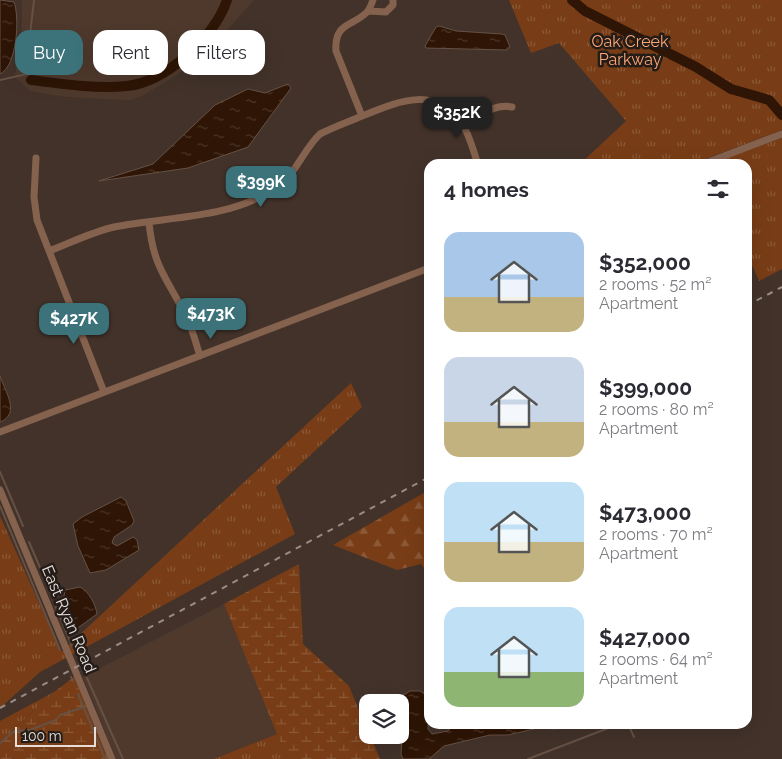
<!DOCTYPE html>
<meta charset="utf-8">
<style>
body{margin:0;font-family:Raleway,sans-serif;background:#f7f7f7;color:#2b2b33;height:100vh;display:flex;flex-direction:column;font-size:19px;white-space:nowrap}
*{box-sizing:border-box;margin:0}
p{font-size:16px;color:#7c7c81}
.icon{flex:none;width:28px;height:28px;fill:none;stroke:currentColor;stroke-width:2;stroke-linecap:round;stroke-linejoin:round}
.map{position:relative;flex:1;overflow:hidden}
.panel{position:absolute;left:424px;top:159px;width:328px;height:570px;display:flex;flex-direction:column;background:#fff;border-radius:15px;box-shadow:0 5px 20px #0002}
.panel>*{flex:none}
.hud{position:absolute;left:15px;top:30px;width:334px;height:45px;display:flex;gap:10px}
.buttons{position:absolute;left:359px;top:694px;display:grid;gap:10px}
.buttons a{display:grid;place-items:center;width:50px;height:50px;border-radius:10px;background:#fff;box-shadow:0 5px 20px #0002;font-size:25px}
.scale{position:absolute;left:15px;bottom:12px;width:81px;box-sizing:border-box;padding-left:5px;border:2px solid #e7ddd7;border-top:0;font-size:14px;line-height:18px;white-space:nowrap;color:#e7ddd7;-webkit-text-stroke:4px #231c18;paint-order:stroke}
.price{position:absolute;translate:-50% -42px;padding:0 11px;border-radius:10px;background:#3c737b;color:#fff;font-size:16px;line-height:32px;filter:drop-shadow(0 1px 2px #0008)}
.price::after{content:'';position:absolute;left:50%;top:30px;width:15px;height:11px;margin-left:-8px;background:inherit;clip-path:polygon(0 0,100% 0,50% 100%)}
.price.on{background:#222;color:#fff}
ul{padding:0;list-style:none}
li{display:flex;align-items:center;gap:15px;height:125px;padding:0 20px}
li span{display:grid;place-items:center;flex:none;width:140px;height:100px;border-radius:15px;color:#555}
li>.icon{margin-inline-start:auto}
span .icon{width:60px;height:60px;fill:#fffc;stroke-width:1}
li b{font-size:21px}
h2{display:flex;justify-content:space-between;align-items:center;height:60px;padding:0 20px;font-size:21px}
.tag{padding:0 18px;border-radius:15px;background:#fff;box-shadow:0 5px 20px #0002;font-size:18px;line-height:45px}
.tag.on{background:#3c737b;color:#fff}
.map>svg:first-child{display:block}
</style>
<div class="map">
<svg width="782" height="759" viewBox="0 0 782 759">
<defs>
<pattern id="grass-tufts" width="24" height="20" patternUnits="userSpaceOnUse" patternTransform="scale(1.25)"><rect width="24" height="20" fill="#783d16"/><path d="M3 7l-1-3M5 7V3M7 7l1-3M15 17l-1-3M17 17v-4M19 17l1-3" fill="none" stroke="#8b5937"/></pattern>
<pattern id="forest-firs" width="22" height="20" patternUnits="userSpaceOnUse" patternTransform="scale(1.25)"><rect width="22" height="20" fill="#783d16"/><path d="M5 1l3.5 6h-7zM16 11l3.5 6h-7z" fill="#8b5937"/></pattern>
<pattern id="wetland-marsh" width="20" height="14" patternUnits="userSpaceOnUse" patternTransform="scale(1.25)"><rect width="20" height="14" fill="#783d16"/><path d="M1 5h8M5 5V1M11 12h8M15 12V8" fill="none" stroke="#8b5937"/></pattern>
<pattern id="water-ripples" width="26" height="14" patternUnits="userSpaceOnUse" patternTransform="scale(1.25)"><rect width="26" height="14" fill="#2e1505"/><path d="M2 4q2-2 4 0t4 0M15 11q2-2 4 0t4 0" fill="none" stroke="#4c3729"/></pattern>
</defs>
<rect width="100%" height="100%" fill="#42322a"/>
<path fill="#4f392d" d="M22,0h232l-43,48 -34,27 -35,21 -13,4 -64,-3 -35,-6 -13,-12 -2,-5 6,-26z
M224,604l53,130 -63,25h-98l-33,-82z"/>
<path fill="url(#grass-tufts)" d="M509,0h273v130l-90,34h-112l46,-43 -67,-78 -28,10z
M782,138v131l-23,12 -13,-30v-87h-36z
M351,383l11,24 -86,80 19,47 -255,138 -40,36v-192l61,136z
M54,692l-54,50v-21z
M277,734l10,25h-73z"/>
<path fill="url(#forest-firs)" d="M429,490v85l-8,-11 -24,6 -64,-25z"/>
<path fill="url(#wetland-marsh)" d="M299,564l4,80 46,42 18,44 1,5h2l10,24h-93l-63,-155z
M74,677l34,82h-108v-17l54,-50z"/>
<path fill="url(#water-ripples)" stroke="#665144" d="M0,0l14,2c6,16 3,64 -14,72z
M439,26l17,5 46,3 3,1 5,12 -4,3 -80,-2 -1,-2 11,-19z
M288,84l3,4 -43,59 -60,21 -89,13 54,-17 62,-59 33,-16 17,4z
M0,376c5,15 21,38 0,46z
M121,497l5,4 8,20 -2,4 -18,12 -2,6 5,3 16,-9 4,3 2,10 -33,20 -16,3 -12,-27 -5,-22 9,-7z
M80,587c8,3 16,18 17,27l-22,16 -4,-17 -5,-5 -2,-12 1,-6z
M410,691h10l9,6 -1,32 4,5 16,-3 2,-2 -7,-5h117l-4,5 -18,-1 -30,7h-18l-46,11 -15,13h-26l-2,-5 1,-15 6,-5 -8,-4v-28h-7z"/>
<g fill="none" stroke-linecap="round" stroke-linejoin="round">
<path stroke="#665144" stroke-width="2" d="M0,80l27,-6
M31,80l-5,-11 8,-69
M0,472l23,54
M0,506l60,144
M29,542l24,56
M56,607l17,41
M71,677l2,4
M87,678l36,81
M78,694l27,65
M628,724l6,13
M0,743l14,-12 16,-1 26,-10 4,-5 24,-8
M528,759l91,-35"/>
<path stroke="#2e1505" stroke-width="10" d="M572,0l13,11 111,56 35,22 38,11 13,15
M31,80c31,4 65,9 96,6 39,-4 88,-49 100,-86"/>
<path stroke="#85624e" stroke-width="7" d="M368,11l18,1 7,-7v-5
M362,116l-26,-65c-2,-30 18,-24 32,-40 2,-3 4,-8 5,-11
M463,126c15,-9 31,-23 49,-19
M36,158l-2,39 3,23 67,172
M703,164l79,-30
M149,222c4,45 18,56 37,94 6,12 10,27 14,40
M49,251c21,-8 43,-19 65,-24 54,-11 115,-7 163,-40 19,-13 26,-37 43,-53 14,-7 28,-12 42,-18 35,-14 74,-32 100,8 8,11 11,27 16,40
M0,432l429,-164
M0,490l112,269"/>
<path stroke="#998c86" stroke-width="2" stroke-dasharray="6 6" stroke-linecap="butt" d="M746,306l36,-19
M0,708l429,-231"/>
</g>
<g text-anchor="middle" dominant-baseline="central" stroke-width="5" stroke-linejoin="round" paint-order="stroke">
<g font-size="16" fill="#fea775" stroke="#231c18">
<text x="630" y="41">Oak Creek<tspan x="630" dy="18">Parkway</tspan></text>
</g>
<g font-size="16" fill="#e7ddd7" stroke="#231c18">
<text transform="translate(69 619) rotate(67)">East Ryan Road</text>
</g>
</g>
</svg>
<div class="buttons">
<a><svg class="icon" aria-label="layers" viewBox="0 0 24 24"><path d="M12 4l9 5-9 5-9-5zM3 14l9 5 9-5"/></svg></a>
</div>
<div class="scale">100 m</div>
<b class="price on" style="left:457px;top:139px">$352K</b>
<b class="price" style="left:261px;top:208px">$399K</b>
<b class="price" style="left:211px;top:340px">$473K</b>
<b class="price" style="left:74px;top:345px">$427K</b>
<div class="hud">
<a class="tag on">Buy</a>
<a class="tag">Rent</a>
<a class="tag">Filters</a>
</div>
<section class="panel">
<h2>4 homes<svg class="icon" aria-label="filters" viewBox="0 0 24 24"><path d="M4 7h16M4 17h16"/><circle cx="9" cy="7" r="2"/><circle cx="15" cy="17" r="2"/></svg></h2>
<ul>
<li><span style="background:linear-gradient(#a9c7e8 65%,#c2b280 0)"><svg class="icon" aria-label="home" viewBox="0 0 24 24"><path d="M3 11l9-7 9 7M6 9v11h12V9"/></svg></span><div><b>$352,000</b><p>2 rooms · 52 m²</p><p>Apartment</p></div></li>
<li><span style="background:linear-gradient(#c9d6e8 65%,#c2b280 0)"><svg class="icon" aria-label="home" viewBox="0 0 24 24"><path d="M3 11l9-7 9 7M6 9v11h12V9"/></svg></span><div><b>$399,000</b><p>2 rooms · 80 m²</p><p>Apartment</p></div></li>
<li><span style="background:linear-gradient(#bfe0f5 60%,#c2b280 0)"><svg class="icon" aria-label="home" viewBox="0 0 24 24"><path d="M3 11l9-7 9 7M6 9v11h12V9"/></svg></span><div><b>$473,000</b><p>2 rooms · 70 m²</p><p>Apartment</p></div></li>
<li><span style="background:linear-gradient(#bfe0f5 65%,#8fb573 0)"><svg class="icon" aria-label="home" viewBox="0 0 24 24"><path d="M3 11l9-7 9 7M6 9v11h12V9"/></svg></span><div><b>$427,000</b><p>2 rooms · 64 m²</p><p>Apartment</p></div></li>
</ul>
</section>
</div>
